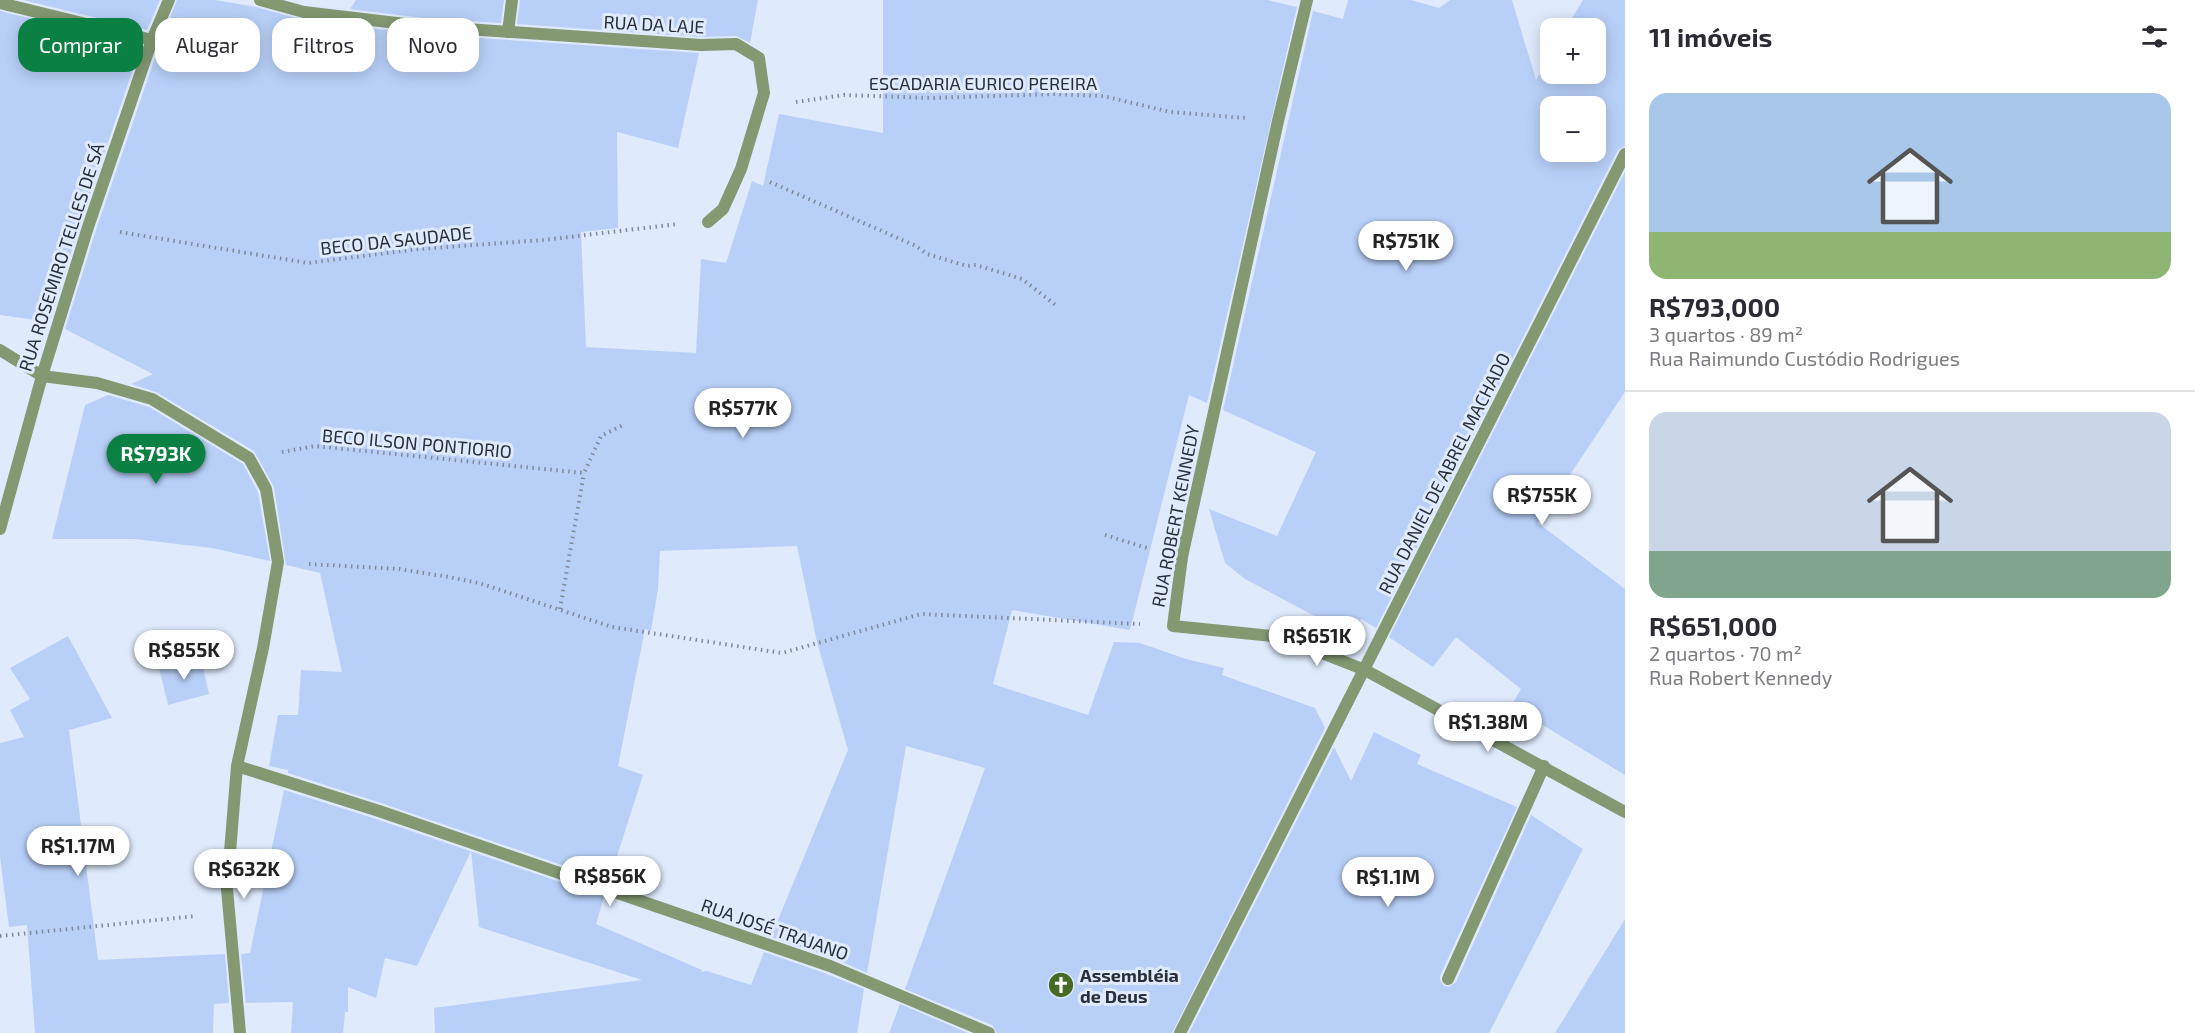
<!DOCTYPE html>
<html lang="pt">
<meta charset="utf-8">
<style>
body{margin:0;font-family:"Exo 2",sans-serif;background:#f7f7f7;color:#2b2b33;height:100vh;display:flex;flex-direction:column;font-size:22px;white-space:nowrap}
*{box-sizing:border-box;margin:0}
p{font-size:20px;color:#7c7c81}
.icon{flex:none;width:33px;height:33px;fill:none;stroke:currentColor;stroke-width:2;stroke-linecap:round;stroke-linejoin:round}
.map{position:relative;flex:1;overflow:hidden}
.side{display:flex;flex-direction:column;background:#fff;width:570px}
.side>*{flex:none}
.banner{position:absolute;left:18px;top:18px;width:570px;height:54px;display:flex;gap:12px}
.buttons{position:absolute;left:1540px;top:18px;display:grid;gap:12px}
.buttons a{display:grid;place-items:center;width:66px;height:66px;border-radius:12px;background:#fff;box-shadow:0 3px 15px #0003;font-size:30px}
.price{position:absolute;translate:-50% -51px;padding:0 14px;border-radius:21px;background:#fff;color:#222;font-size:20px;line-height:39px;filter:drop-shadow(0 2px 3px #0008)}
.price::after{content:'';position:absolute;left:50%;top:36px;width:18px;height:14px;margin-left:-9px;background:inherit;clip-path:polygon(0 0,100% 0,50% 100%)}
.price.on{background:#0b8043;color:#fff}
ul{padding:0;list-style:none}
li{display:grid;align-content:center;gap:12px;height:318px;padding:0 24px}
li+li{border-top:2px solid #e1e1e2}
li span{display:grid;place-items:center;height:186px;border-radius:18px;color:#555}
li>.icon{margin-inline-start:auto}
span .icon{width:108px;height:108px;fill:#fffc;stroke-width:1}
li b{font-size:26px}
h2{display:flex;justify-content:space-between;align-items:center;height:72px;padding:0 24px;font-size:26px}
.pill{padding:0 21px;border-radius:18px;background:#fff;box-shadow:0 3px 15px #0003;font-size:21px;line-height:54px}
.pill.on{background:#0b8043;color:#fff}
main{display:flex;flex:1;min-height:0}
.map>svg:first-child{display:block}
</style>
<main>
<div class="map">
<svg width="1625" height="1033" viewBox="0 0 1625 1033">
<rect width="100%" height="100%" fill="#dfeafd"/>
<path fill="#b8d0f8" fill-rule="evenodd" d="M23,0h137l-13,30z
M177,0h38l41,7 47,13 118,14 278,19 -21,95 -61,-16 1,96 -37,4 5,115 110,6 5,-94 25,4 26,-82 11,5 16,-72 104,19v-133h384l30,7 -90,396 -18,-8 -59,235 -118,-20 -19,74 95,31 26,-73 26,1 46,16 38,9 -2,7 93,33 10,20 -153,305h-175l-5,-8 -87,-36 80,-221 -79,-22 -39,227 -34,-15 -62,-21 77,-187 -31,-108 -20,-96 -137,5 -2,38 -7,42 -6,-2 -27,137 25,9 -34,106 -228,-78 -93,-30v-3l-19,-4 9,-51h20l3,-45 41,2 -22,-99 -34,-8 -12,-78 -20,-36 -98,-59 -25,-8 22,-10 -88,-45 31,-99 64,-187z
M356,0h148l-3,23 -78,-5 -73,-9z
M520,0h238l-8,43 -14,-7 -35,1 -184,-13z
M1348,0h63l28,8 11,-8h62l24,80 15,-25v19h45v-46h-30l17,-28h42v146l-7,4 -242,478 -15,-9 -2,4 -20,6 -94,-50 -20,-16 -16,-54 68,27 39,-84 -93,-42 90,-399 30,8zM1551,106h45v46h-45z
M0,11l141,35 -61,178 -30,98 -50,-7z
M1625,172v220l-87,131 87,66v186l-114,-69 10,-17 -65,-52 -23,30 -44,-30z
M108,395l41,12 94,57 15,28 12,69 -58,-13 -77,-9h-83l33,-134z
M68,636l44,82 -43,12 29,230 127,-6 4,49 -15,1 -1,29h-178l-8,-108 -18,2 -9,-71v-113l24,-6 -14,-27 20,-11 -20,-31z
M201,658l8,36 -41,11 -9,-37z
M1374,732l47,23 -4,9 100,43 -77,169v4l4,6 5,1 7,-5 75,-167 52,34 -94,184h-300l145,-286 17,34z
M284,790l92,29 228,78 -8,27 106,46 -1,2 6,-1 44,14 13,-33 63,22 37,15 -7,44h-422l-1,-25 208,-28 -163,-53 -8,-76 -54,115 -32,-8 -9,40 -28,-11v25h-3l-2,21h-52l2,-31 -47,1 -5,-49 9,-1z
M1625,919v114h-70z
M900,1004l68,29h-79z"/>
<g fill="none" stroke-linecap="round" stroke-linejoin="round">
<path stroke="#808999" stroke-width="4" stroke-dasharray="1.5 4.5" stroke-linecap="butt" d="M796,102l48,-7 88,3 121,-4 50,2 68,16 74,6
M770,182l146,64 11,8 40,12 9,-1 46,14 36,28
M120,232l188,31 111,-14 125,-9 134,-16
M282,452l33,-6 269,27 17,-37 24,-12
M1105,535l45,14
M309,564l90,5 50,8 30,6 133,44 170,26 139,-39 219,10
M560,609l24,-136
M0,936l196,-20"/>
<path stroke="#829972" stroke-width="12" d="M0,3l152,37
M508,32l4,-32
M1448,979l96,-213"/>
<path stroke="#829972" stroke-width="12" d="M260,0l44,12 118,14 279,19 35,-1 23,14 5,35 -23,76 -18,40 -15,13
M0,350l42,26 55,7 55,16 97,59 17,31 12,73 -15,86 -26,118 -10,123 13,144
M0,529l42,-153 46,-149 64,-187 17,-40
M237,766l142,45 451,155 159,67
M1180,1033l445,-879"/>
<path stroke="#829972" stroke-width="12" d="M1307,0l-29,121 -96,436 -9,69 108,11 84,33 260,142"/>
</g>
<defs>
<g id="church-disc" transform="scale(1.35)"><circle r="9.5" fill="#476b25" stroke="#dfeafd"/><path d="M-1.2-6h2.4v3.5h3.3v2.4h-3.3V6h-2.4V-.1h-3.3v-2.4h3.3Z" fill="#fff"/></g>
</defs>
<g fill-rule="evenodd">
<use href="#church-disc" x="1061" y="985"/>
</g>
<g text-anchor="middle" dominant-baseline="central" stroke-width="6" stroke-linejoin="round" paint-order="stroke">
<g font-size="18" fill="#282f3b" stroke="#dfeafd">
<text transform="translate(654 24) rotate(3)">RUA DA LAJE</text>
<text x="983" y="83">ESCADARIA EURICO PEREIRA</text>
<text transform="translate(396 240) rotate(-6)">BECO DA SAUDADE</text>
<text transform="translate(61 257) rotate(-72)">RUA ROSEMIRO TELLES DE SÁ</text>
<text transform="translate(417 443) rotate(5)">BECO ILSON PONTIORIO</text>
<text transform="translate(1444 473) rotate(-63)">RUA DANIEL DE ABREL MACHADO</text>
<text transform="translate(1175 516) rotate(-79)">RUA ROBERT KENNEDY</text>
<text transform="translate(775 929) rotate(19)">RUA JOSÉ TRAJANO</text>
</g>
<g font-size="18" font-weight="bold" fill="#282f3b" stroke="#dfeafd" text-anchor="start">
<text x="1080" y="975">Assembléia<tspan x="1080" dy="21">de Deus</tspan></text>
</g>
</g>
</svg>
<div class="buttons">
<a>+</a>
<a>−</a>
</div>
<b class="price" style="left:1406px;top:272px">R$751K</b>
<b class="price" style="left:743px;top:439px">R$577K</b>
<b class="price on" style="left:156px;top:485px">R$793K</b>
<b class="price" style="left:1542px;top:526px">R$755K</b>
<b class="price" style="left:1317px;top:667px">R$651K</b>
<b class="price" style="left:184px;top:681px">R$855K</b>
<b class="price" style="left:1488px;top:753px">R$1.38M</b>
<b class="price" style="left:78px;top:877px">R$1.17M</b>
<b class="price" style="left:244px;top:900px">R$632K</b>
<b class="price" style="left:610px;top:907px">R$856K</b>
<b class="price" style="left:1388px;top:908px">R$1.1M</b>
<div class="banner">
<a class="pill on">Comprar</a>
<a class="pill">Alugar</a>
<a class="pill">Filtros</a>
<a class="pill">Novo</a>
</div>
</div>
<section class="side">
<h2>11 imóveis<svg class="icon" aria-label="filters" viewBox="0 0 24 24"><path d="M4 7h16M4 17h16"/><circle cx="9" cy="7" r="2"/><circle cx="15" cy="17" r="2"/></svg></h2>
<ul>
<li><span style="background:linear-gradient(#a9c7e8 75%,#8fb573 0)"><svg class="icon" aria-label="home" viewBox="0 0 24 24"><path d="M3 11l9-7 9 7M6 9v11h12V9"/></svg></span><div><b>R$793,000</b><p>3 quartos · 89 m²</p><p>Rua Raimundo Custódio Rodrigues</p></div></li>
<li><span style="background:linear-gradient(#c9d6e8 75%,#7fa58c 0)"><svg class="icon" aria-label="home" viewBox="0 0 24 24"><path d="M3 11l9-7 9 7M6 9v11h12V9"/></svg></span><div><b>R$651,000</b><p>2 quartos · 70 m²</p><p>Rua Robert Kennedy</p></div></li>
</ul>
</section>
</main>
